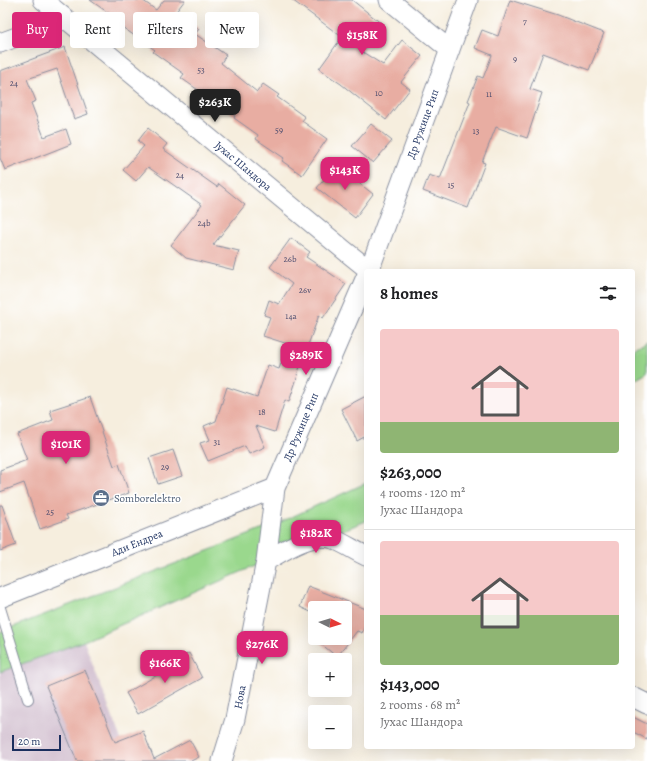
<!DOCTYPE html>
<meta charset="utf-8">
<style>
body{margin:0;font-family:Alegreya,serif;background:#f2f2f2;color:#202124;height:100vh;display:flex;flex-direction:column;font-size:15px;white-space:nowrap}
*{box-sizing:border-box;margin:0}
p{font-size:13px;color:#757577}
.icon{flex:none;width:22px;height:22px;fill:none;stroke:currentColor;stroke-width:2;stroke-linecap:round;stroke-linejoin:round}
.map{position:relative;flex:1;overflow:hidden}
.side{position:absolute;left:364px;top:269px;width:271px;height:480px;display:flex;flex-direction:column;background:#fff;border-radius:4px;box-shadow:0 4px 16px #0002}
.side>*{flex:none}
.hud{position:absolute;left:12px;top:12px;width:292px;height:36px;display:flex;gap:8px}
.needle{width:26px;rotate:95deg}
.buttons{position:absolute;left:308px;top:601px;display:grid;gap:8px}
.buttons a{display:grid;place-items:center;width:44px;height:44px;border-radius:4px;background:#fff;box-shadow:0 4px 16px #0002;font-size:20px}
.scale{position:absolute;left:12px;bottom:10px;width:49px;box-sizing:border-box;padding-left:4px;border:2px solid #1b2f5e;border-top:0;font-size:11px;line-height:14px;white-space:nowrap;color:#1b2f5e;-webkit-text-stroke:3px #fff;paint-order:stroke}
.price{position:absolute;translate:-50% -34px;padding:0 9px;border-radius:8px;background:#db2777;color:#fff;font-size:13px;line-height:26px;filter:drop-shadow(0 1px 2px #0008)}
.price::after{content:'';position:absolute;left:50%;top:24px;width:12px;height:9px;margin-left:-6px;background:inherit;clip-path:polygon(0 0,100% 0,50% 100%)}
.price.active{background:#222;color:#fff}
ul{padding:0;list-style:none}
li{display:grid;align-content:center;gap:8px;height:212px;padding:0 16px}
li+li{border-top:1px solid #e0e0e0}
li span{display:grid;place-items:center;height:124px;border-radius:4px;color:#555}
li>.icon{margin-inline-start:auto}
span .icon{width:72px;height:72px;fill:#fffc;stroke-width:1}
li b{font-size:17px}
h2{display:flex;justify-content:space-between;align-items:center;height:48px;padding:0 16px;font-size:17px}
.tag{padding:0 14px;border-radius:4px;background:#fff;box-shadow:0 4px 16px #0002;font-size:14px;line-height:36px}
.tag.active{background:#db2777;color:#fff}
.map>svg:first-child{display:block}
</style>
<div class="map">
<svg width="647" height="761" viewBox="0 0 647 761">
<rect width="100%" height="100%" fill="#fff"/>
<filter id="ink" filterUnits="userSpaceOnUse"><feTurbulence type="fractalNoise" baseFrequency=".025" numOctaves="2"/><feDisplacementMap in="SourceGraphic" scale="8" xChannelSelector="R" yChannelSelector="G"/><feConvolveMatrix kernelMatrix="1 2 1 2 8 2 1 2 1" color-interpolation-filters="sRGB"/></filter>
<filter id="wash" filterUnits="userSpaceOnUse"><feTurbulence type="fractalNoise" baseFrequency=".012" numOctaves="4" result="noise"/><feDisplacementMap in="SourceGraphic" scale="16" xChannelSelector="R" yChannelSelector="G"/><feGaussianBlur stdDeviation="0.9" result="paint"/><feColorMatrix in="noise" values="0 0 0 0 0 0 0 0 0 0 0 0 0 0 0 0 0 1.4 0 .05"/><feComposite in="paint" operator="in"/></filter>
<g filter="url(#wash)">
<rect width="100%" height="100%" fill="#f6eede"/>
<path fill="#d0bdce" d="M84,641l45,120h-129v-89z"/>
<path fill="#9ad88d" stroke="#5a8476" d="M647,341v32l-14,8v-32z
M366,483v38l-100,40 -182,80 -84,31v-40l274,-107z"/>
<g id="blocks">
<path fill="#e8ada2" d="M90,0h52l14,10 8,-10h21l-10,13 24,16 -4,5 31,21 -5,8 36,29 6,-8 16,11 -2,2 28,20 -3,4 25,18 -25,36 -20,-14 2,-3 -28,-19 2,-4 -24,-17 1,-2 -33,-26 -1,2 -20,-14 3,-4 -31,-22 2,-2 -33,-23 2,-3z
M292,0h60l30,24 -21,27 22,14 19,-25 20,16 -21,26 9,7 -24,31 -45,-36 -22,-15 23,-32z
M510,0l48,15 46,18 -15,37 -46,-17 -13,36 12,4 -15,45 -31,-11 -14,35 3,1 -17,45 -45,-17 6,-16 11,4 30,-77 -2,-1 10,-25 5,2 9,-23 -17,-7 7,-18 16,6z
M65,47l23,67 -14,5 -17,-50 -30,10 9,22 -5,2 13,34 22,-8 5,15 -66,26 -5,-12v-87z
M371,124l21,17 -19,22 -21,-17z
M148,128l19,16 -4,5 54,38 2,-3 26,21 -32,40 26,6 -5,19 -48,-12 -15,-13 31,-40 -54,-38 -12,14 -13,-11 21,-24 -6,-5z
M336,165l37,29 -18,24 -38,-30z
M291,238l19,14 -4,5 40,27 -23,34 -4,-3 -22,60h1l-9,27 -4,-2 -10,32 -19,-6 9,21 -16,7 -4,-8 -37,15 -8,-18 10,-3 -6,-14 12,-5 11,-34 30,10 11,-32 11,4 9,-25 -25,-8 7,-19 -6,-2 5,-15 10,4 13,-20 -22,-17z
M366,396v40l-9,5 -16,-32z
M90,397l24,69 5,-2 10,29 -63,22 2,4 -28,10 -16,-46 -24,9v-22l27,-10 -10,-26 36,-14 -3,-10z
M173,450l9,26 -24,8 -9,-26z
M0,505h2l14,40 -16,6z
M308,586l58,23v14l-4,10 -5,-2 -20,26 -23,-19h31v-30h-30v6l-15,-7z
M189,653l13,25 -64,36 -12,-21 40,-23 -2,-3z
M85,670l30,72 28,-11 11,28 36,-19 9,17 -8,4h-114l-31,-75z
M633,717l14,7v15l-14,-7z"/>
</g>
</g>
<g filter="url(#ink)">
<use href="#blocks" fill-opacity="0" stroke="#888e9e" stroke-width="1"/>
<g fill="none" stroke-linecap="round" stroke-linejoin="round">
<g stroke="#888e9e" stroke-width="12">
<path id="lane" d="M0,608l28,91"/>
</g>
<g stroke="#888e9e" stroke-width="21">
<path id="street" d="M43,0l301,250 25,20
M389,0l61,50
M0,43l66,-24
M369,271l99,-271
M266,561c17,-10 47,-30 67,-22 11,4 22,12 33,17
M0,598l275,-110
M633,697l14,7
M222,761l13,-42 31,-158 9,-73 91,-211"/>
</g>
<use href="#lane" stroke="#fff" stroke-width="10"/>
<use href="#street" stroke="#fff" stroke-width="19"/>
</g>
</g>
<defs>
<g id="office-disc" transform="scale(0.9)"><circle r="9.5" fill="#5c6f8a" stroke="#fff"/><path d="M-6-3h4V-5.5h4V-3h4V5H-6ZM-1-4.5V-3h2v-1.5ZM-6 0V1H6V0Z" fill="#fff"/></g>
</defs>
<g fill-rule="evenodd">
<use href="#office-disc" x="101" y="498"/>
</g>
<g text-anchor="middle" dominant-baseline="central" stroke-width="3" stroke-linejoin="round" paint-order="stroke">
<g font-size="9" fill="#4e4e6f">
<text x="525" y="21">7</text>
<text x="515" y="59">9</text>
<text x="201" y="70">53</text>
<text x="14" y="83">24</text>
<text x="379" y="93">10</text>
<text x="489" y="94">11</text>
<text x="279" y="130">59</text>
<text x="476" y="131">13</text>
<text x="180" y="175">24</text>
<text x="451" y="185">15</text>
<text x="204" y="223">24b</text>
<text x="290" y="259">26b</text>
<text x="305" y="290">26v</text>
<text x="291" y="316">14a</text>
<text x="262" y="412">18</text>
<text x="217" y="442">31</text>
<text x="165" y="467">29</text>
<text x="50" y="512">25</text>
</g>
<g font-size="11" fill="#1b2f5e" stroke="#fff">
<text transform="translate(423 124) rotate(-70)">Др Ружице Рип</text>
<text transform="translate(243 166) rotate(40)">Јухас Шандора</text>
<text transform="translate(301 427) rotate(-67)">Др Ружице Рип</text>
<text transform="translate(137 543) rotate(-22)">Ади Ендреа</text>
<text transform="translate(240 697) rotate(-79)">Нова</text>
</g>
<g font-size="11" fill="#4e5e75" stroke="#fff" text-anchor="start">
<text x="114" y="498">Somborelektro</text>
</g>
</g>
</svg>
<div class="buttons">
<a><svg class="needle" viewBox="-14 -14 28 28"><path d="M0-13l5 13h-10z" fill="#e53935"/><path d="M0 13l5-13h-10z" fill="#757577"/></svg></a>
<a>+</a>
<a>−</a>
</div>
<div class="scale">20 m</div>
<b class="price" style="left:362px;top:56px">$158K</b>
<b class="price active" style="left:215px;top:123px">$263K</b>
<b class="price" style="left:345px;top:191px">$143K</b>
<b class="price" style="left:306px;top:376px">$289K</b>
<b class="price" style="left:66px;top:465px">$101K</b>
<b class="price" style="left:316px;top:554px">$182K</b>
<b class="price" style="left:262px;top:665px">$276K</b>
<b class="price" style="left:165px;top:684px">$166K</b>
<div class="hud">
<a class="tag active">Buy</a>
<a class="tag">Rent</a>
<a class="tag">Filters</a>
<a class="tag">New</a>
</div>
<section class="side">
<h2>8 homes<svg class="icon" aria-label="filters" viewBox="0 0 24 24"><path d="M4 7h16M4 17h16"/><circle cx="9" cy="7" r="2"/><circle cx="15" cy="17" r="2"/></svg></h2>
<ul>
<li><span style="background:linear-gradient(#f6c9c9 75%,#8fb573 0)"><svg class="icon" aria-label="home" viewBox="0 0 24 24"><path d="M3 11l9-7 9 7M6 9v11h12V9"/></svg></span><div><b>$263,000</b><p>4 rooms · 120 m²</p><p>Јухас Шандора</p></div></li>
<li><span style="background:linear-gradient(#f6c9c9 60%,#8fb573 0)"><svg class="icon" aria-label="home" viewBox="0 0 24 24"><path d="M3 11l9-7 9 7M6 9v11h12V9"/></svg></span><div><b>$143,000</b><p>2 rooms · 68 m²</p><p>Јухас Шандора</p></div></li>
</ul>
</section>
</div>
